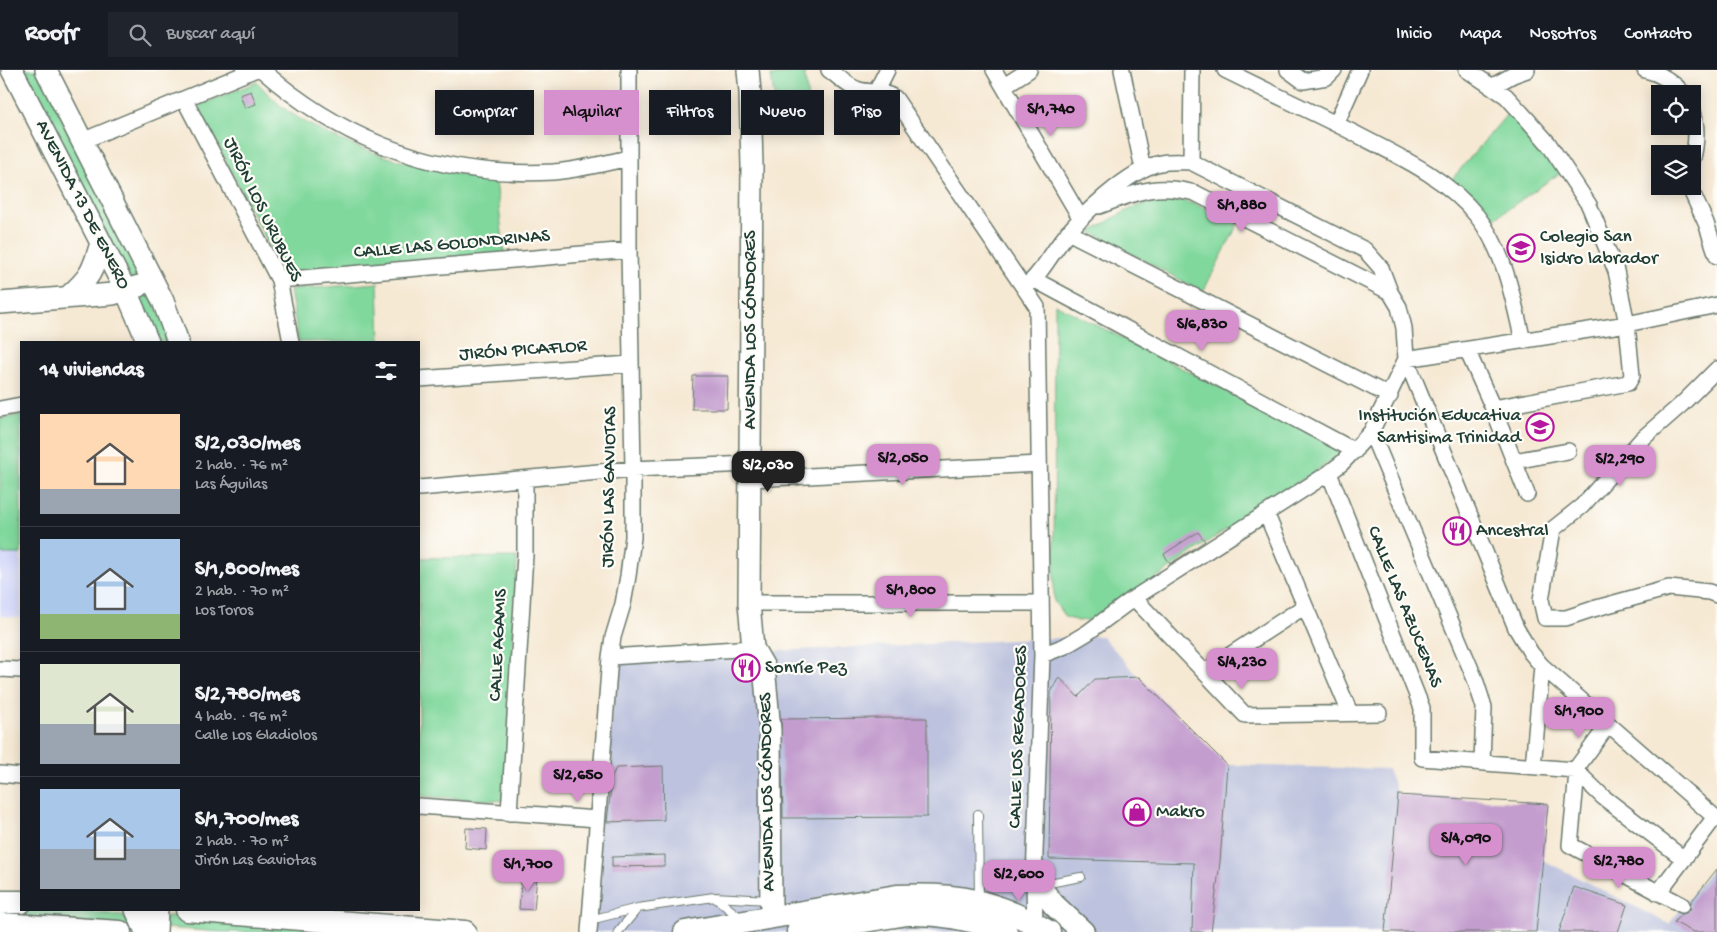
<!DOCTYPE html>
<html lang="es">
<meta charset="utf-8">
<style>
body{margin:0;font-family:"Gochi Hand",sans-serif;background:#20242c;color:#f1f3f6;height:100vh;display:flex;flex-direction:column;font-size:19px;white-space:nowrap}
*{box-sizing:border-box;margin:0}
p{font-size:16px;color:#9ea1a6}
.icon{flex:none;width:28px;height:28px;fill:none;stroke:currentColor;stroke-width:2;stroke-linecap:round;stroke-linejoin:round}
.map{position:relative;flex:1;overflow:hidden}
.side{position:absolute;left:20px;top:271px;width:400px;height:570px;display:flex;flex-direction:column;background:#171b24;border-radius:0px;box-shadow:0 2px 12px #0003}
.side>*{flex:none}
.guide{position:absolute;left:435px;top:20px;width:475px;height:45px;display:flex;gap:10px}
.buttons{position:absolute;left:1651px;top:15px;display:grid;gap:10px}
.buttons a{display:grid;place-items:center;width:50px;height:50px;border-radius:0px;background:#171b24;box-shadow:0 2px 12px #0003;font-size:25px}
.price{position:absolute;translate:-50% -42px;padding:0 11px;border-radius:10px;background:#d690ce;color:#111;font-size:16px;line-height:32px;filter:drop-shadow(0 1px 2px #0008)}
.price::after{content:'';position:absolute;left:50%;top:30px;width:15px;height:11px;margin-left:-8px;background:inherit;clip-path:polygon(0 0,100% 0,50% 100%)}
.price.selected{background:#222;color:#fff}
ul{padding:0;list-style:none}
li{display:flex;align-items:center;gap:15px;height:125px;padding:0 20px}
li+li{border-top:1px solid #363941}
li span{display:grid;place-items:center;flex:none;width:140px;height:100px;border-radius:0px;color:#555}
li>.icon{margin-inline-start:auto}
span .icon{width:60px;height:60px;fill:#fffc;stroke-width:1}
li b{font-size:21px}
h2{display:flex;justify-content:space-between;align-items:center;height:60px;padding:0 20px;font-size:21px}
.chip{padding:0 18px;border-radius:0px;background:#171b24;box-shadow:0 2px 12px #0003;font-size:18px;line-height:45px}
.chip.selected{background:#d690ce;color:#111}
header{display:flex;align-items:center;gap:30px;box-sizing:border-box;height:70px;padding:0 25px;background:#171b24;border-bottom:1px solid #363941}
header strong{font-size:24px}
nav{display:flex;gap:28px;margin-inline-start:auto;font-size:18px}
.search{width:350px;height:45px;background:#20242c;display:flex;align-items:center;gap:12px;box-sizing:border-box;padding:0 18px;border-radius:0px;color:#9ea1a6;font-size:19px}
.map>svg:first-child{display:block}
</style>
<header>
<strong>Roofr</strong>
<div class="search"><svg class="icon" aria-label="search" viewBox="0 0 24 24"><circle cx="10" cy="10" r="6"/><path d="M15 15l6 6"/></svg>Buscar aquí</div>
<nav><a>Inicio</a><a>Mapa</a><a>Nosotros</a><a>Contacto</a></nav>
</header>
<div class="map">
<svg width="1717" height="862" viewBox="0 0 1717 862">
<rect width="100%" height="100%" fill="#fdfcf7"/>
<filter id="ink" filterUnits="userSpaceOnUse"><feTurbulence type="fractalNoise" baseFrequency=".02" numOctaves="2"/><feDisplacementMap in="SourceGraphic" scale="10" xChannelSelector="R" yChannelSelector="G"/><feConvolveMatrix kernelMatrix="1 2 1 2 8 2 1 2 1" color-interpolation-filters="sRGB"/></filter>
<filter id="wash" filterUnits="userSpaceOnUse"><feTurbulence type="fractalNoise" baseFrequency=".0096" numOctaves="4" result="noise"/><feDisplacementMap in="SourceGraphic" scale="20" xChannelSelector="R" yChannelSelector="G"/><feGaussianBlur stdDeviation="1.12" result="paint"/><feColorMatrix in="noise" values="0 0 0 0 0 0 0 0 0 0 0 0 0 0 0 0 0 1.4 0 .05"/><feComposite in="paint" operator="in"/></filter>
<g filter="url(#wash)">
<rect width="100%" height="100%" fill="#f6e9d4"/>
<path fill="#d4d8f9" d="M0,484h21v64l-21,-2z"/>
<path fill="#bdc3de" d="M1102,566l37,41 88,88 161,4 10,26 150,9 -5,56 126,64 48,-61v69h-1129l29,-269 157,-12z"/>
<path fill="#80d89c" stroke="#508a68" d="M20,0h19l104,201 -11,11z
M804,0l7,52 -32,6 -8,-52z
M257,12c11,12 23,25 37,33 59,39 133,54 202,66l9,77 -220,19 -87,-171z
M1509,42l31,29 23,30 -71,49 -40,-41z
M1171,129c26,3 44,14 67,25l-35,68 -112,-60c29,-18 45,-30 80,-33z
M378,213l2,59h-81l-9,-52z
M148,221l25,51h-19l-17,-47z
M1055,234l288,146 -9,9 -116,76 -121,84 -19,2 -13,-4 -11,-16z
M21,345v139h-21v-135z
M517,487l-12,244 -86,-5v-238z
M0,839l67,1 64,6 3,8 -4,3 -130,-9z
M169,846l254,16h-201l-57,-4 -1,-11z"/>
<g id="blocks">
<path fill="#c39dce" d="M251,21l5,13 -11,4 -5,-13z
M693,306h35l-1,33h-35z
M1198,462l7,9 -35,23 -6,-10z
M1059,607l19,20 17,-18 44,-2 88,88 -7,97 -9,70h-19l2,-69 -145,-4 2,-167z
M891,648h36v99l-144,1 -2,-99z
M663,696l1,54 -57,2 4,-35h-2l1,-6 6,-13z
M1398,725l150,9 -12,128h-151z
M466,758l21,1 -1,21 -21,-2z
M665,785v11l-53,1v-10z
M1717,799v63h-24l-19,-10 7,-8 5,-1 4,-3 1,-8z
M522,803l15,2 -3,35 -15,-1z
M1574,817l53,18 -9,27h-59z"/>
</g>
</g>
<g filter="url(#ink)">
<use href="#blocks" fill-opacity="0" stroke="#6a796c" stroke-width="1"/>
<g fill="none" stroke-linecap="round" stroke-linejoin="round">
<g stroke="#6a796c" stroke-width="10">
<path id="lane" d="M978,744l1,85
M1041,812l8,1 32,-6
M714,827l28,22
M590,850l48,-12 76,-11 55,3
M618,862l20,-24"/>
</g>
<g stroke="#6a796c" stroke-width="18">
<path id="street" d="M262,0c83,73 181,108 291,102 25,-2 50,-8 75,-14
M829,0c9,6 19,17 30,20 12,3 25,1 36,8l142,209 5,348 -8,225 1,52
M994,0l87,149
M1122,0l21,99
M1225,0c42,21 85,41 127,62 44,23 93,44 125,84 28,35 36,83 46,125
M1288,0l15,11 24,-4 7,-7
M1467,0l39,26 21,23 21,24 41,62 27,66 11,53 5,52 -4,7 -11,2 -124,23
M1645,0c15,3 29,13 39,24
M1004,16l25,-16
M1491,17l22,-12 14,-5
M876,22l11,-22
M184,29l95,181 12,62
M1692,38c6,18 5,35 0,54
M1336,54l24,-54
M82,71l172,-71
M1191,92l1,-92
M1689,116l17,37 11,33
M1099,136c38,-14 55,-23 96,-13l195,99
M1068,162l322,164
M279,210l350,-30
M1035,210l320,171
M1024,218c16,-13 24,-29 36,-45 18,-25 69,-74 101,-80 9,-2 20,-1 30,-1l174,88 16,18 9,24 9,15 5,21 2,31 -35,73 -29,31 -13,10 -195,125 -47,35 -22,13 -23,9
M1467,280l26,58 34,86
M1406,289l110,269 15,25 11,13 175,153
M1406,289l221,-35 90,-19
M1717,299l-35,35 -40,35 -60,67 -29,23 -12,71 4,18h21l27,-9 76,-21 40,4 8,3
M419,309l212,-15
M0,339l21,-4
M1371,362l104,247 9,28 -2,56
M1514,391l54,-10
M1329,403l93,235v50l153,12
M750,409l289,-15
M419,418l214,-19 117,-5
M1266,443l84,200
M1134,528l111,117 134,-2
M749,533h292
M610,587l143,-9
M0,599l21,1
M1204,602l101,-66
M1533,697l9,-101
M1575,700l28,27 81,62
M1575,700l33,-45
M1577,703l-7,72 112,60
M0,704l21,2
M419,736l178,13
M509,743l16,-258v-76
M1658,823l57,-76
M589,862l21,-275 3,-20 10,-33 5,-28 5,-39v-68l-4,-219v-180"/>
</g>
<g stroke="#6a796c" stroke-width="24">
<path id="secondary" d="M12,0l114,221 22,51
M46,0l117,231 15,41
M748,0l2,22 2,74 -3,437 4,45 11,19 6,63 1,187
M68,227c22,-19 25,-26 33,-54
M0,233l113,-9 26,-8
M136,840l10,22
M156,862l1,-22"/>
</g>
<g stroke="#6a796c" stroke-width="25">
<path id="primary" d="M1034,810l20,25 29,27
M0,832h21
M187,840l278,22
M0,854l120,8
M685,862l212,-36c63,-3 97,4 152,36
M798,862l109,-18c35,-1 67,5 99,18"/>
</g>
<use href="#lane" stroke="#fff" stroke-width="8"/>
<use href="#street" stroke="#fff" stroke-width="15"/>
<use href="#secondary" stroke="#fff" stroke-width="21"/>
<use href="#primary" stroke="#fff" stroke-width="22"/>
</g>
</g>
<defs>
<g id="school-ring" transform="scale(1.4375)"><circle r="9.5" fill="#fdfcf7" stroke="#b5179e" stroke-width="1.5"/><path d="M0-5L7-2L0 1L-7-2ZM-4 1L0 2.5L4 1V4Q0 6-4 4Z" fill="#b5179e"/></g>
<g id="restaurant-ring" transform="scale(1.4375)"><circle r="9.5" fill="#fdfcf7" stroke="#b5179e" stroke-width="1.5"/><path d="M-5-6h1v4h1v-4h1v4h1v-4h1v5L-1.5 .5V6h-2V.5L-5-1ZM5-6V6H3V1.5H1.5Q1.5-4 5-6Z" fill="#b5179e"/></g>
<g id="shop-ring" transform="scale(1.4375)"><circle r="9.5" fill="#fdfcf7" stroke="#b5179e" stroke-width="1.5"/><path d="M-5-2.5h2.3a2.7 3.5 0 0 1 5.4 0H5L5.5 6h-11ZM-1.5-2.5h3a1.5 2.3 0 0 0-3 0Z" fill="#b5179e"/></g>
</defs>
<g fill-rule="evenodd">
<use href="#school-ring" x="1521" y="178"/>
<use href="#school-ring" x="1540" y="357"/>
<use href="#restaurant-ring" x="1457" y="461"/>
<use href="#restaurant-ring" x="746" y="598"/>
<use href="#shop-ring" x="1137" y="742"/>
</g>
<g text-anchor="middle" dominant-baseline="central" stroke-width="4.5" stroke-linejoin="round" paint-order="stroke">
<g font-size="19" fill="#1f3d34" stroke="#fdfcf7">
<text transform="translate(82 135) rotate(63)">AVENIDA 13 DE ENERO</text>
<text transform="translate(262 140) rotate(64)">JIRÓN LOS URUBUES</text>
<text transform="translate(452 175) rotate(-5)">CALLE LAS GOLONDRINAS</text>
<text transform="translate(751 260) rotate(-90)">AVENIDA LOS CÓNDORES</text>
<text transform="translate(523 281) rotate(-4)">JIRÓN PICAFLOR</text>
<text transform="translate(610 417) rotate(-89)">JIRÓN LAS GAVIOTAS</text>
<text transform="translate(1404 537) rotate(68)">CALLE LAS AZUCENAS</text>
<text transform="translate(499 575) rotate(-87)">CALLE AGAMIS</text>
<text transform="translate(1019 667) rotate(-88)">CALLE LOS REGADORES</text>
<text transform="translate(768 722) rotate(-91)">AVENIDA LOS CÓNDORES</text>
</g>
<g font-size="19" fill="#1f3d34" stroke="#fdfcf7" text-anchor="start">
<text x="1540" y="167">Colegio San<tspan x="1540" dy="22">Isidro labrador</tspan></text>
<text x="1521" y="346" text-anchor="end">Institución Educativa<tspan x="1521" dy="22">Santisima Trinidad</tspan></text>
<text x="1476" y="461">Ancestral</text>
<text x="765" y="598">Sonríe Pez</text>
<text x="1156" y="742">Makro</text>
</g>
</g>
</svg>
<div class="buttons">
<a><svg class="icon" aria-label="locate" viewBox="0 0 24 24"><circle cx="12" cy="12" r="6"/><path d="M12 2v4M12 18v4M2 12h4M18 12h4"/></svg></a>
<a><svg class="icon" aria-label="layers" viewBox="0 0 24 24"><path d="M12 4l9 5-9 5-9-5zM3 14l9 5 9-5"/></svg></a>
</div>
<b class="price" style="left:1051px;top:67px">S/1,740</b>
<b class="price" style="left:1242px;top:163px">S/1,880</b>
<b class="price" style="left:1202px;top:282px">S/6,830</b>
<b class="price" style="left:903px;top:416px">S/2,050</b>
<b class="price" style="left:1620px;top:417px">S/2,290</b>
<b class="price selected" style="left:768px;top:423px">S/2,030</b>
<b class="price" style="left:911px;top:548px">S/1,800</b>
<b class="price" style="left:1242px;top:620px">S/4,230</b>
<b class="price" style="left:1579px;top:669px">S/1,900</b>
<b class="price" style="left:578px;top:733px">S/2,650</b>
<b class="price" style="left:1466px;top:796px">S/4,090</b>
<b class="price" style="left:1619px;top:819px">S/2,780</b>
<b class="price" style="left:528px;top:822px">S/1,700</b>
<b class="price" style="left:1019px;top:832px">S/2,600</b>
<div class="guide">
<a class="chip">Comprar</a>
<a class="chip selected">Alquilar</a>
<a class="chip">Filtros</a>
<a class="chip">Nuevo</a>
<a class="chip">Piso</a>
</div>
<section class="side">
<h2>14 viviendas<svg class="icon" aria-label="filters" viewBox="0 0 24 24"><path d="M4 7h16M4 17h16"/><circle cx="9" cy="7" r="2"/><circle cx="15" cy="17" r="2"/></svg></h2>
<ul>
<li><span style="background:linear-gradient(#ffd9b3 75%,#9aa5b1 0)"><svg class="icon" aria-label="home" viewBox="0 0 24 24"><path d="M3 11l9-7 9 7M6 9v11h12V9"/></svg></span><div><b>S/2,030/mes</b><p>2 hab. · 76 m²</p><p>Las Águilas</p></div></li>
<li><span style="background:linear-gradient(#a9c7e8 75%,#8fb573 0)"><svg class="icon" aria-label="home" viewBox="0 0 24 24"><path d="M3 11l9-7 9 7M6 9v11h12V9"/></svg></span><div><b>S/1,800/mes</b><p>2 hab. · 70 m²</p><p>Los Toros</p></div></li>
<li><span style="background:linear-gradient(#dfe7d0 60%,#9aa5b1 0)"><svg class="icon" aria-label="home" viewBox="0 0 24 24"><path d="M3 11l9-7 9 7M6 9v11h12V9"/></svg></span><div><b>S/2,780/mes</b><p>4 hab. · 96 m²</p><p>Calle Los Gladiolos</p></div></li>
<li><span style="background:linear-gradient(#a9c7e8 60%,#9aa5b1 0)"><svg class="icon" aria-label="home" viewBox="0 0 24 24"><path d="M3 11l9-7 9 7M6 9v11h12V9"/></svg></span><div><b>S/1,700/mes</b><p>2 hab. · 70 m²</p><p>Jirón Las Gaviotas</p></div></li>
</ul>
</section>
</div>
